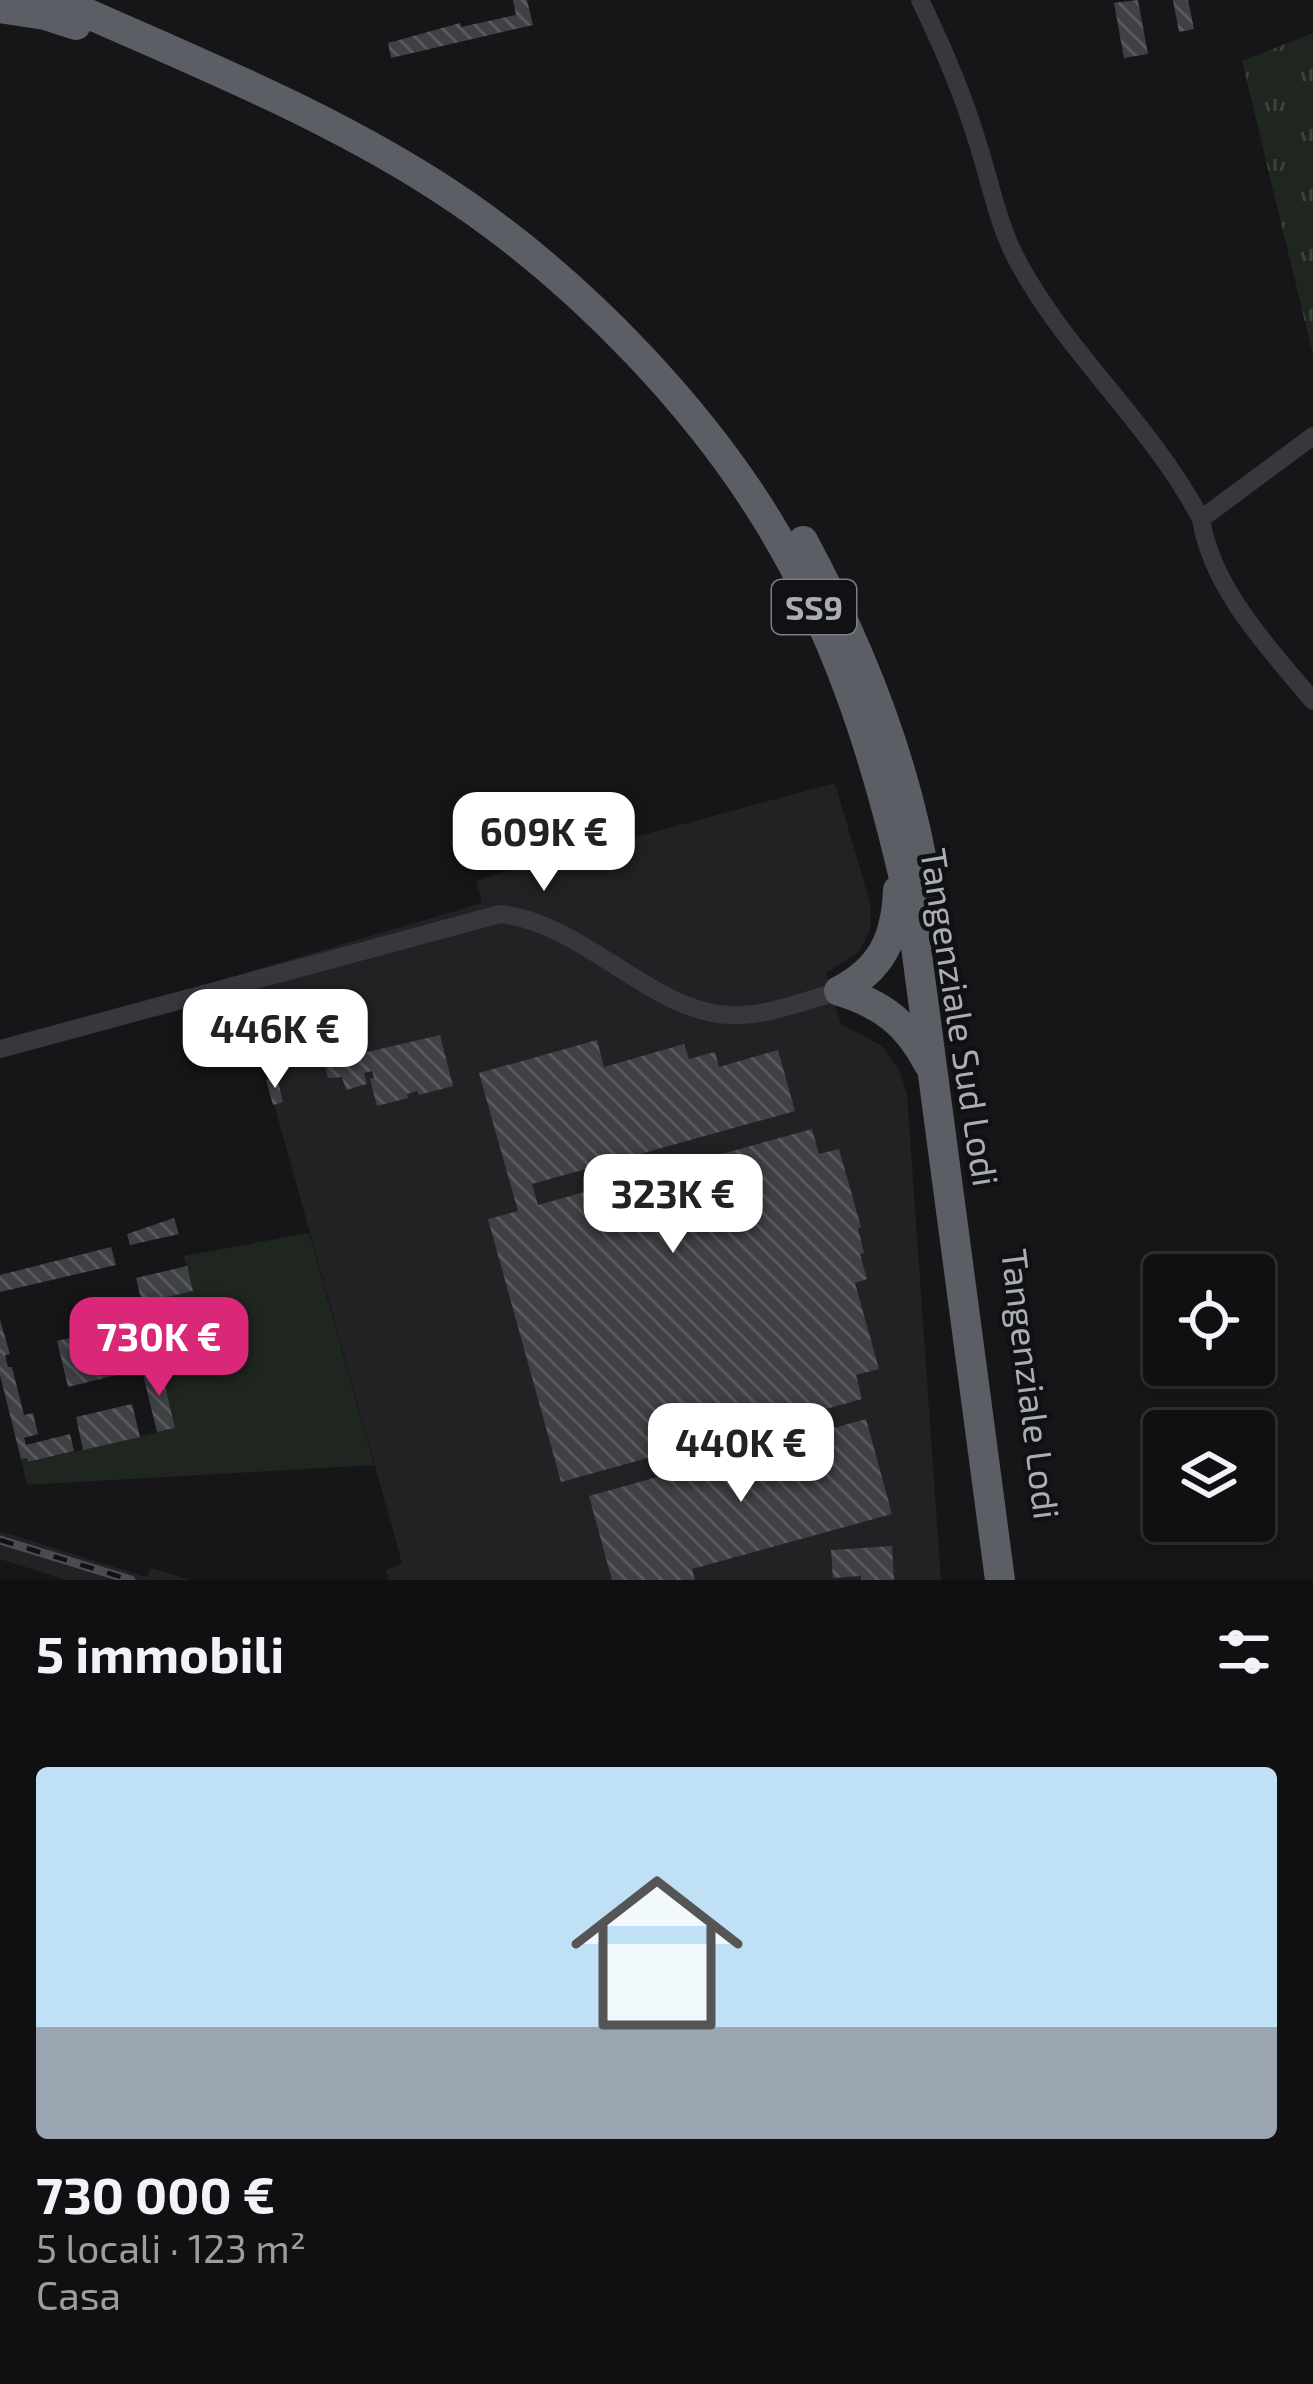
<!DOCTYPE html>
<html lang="it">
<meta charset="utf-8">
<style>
body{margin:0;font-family:"Exo 2",sans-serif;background:#1e1e20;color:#f1f3f6;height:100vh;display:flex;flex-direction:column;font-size:45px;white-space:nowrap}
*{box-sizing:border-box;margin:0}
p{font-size:39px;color:#9c9d9f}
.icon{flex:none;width:66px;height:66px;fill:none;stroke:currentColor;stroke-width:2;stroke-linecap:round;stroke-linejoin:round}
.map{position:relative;height:1580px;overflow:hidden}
.sheet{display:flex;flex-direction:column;background:#101012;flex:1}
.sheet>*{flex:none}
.controls{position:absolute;left:1143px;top:1254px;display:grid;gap:24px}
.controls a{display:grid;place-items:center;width:132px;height:132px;border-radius:12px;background:#101012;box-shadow:0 3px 9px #0004,0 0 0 3px #303032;font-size:60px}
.price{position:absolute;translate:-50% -102px;padding:0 27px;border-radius:24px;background:#fff;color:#222;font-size:39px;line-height:78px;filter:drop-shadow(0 3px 6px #0008)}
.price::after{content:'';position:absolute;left:50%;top:72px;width:36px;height:27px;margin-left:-18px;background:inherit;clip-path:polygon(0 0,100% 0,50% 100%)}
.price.active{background:#db2777;color:#fff}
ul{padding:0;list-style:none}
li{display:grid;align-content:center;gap:24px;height:636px;padding:0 36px}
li+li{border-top:3px solid #303032}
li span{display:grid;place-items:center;height:372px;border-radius:12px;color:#555}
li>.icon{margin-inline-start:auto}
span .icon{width:216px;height:216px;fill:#fffc;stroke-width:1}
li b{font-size:51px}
h2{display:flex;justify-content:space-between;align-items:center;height:144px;padding:0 36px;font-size:51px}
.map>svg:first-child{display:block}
</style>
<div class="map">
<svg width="1313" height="1580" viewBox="0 0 1313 1580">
<defs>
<pattern id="grass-tufts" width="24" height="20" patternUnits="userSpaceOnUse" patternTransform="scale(3)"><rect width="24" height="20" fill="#1e261f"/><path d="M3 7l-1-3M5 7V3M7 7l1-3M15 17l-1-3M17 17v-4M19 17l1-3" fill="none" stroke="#3c433d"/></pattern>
<pattern id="building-back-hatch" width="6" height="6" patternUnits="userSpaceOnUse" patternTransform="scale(3)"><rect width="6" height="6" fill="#404145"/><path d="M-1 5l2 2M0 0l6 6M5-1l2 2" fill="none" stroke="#595a5e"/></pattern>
</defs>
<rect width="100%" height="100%" fill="#161618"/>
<path fill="#222225" d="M835,783l35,120 1,25 -12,24 -33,21 15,51 41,22 18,26 7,22 34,486h-552l-3,-10 16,-7 -164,-588 244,-72 -6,-23z
M0,1531l146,46 6,-9 38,12h-124l-66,-21z"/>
<path fill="url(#grass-tufts)" d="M1313,33v322l-71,-294z"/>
<path fill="#1e261f" d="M309,1233l65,232 -347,20 -6,-26 6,-1 2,4 146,-34 -33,-125 50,-12 -8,-35z"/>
<path fill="url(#building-back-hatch)" d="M513,0h14l6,25 -142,33 -3,-15 72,-20 1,4 55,-12z
M1138,0l10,54 -24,4 -10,-55z
M1173,0h15l6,29 -15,3z
M440,1035l13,51 -34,9 -2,-4 -10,3 1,4 -31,8 -7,-27 4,-1 -2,-7 -8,2 3,11 -21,6 -4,-13 -14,1 -3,-11 18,-5 -1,-4z
M597,1040l7,27 80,-23 5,15 26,-7 4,15 59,-17 17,61 -263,73 6,21 274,-76 7,25 20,-5 22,78 -3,1 6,25 -4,1 7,25 -12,4 24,86 -23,6 6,24 -301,83 -73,-263 30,-8 -39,-138z
M277,1077l6,25 -10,3 -7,-25z
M174,1218l5,16 -49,11 -3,-11z
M111,1247l5,18 -116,27v-17z
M187,1266l6,25 -51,12 -6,-25z
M0,1320l10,34 -5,1 3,12h4l12,48 9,-2 5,21 -14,4 2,7 44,-11 4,17 -46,11 -1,-4 -6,1 -21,-84z
M114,1327l11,46 -57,14 -11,-46z
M160,1365l15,63 -18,4 -15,-62z
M132,1404l8,33 -57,13 -7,-33z
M866,1419l26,95 -200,55 3,11h-83l-23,-84z
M892,1546l2,34h-33v-4l-28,2 -2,-28z"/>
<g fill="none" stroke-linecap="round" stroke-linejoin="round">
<path stroke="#37383d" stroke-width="18" d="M920,0c23,47 43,94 58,144 12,37 20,80 38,114 48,93 134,164 185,261
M1313,436l-112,83c11,70 68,129 112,182
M0,1049l500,-135c84,9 150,97 229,101 35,2 76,-14 110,-24"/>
<path stroke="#5b5e65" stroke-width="30" d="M57,0c127,57 259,109 377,184 140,89 281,234 359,381 58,107 92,226 118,344l89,671
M0,8l45,7 31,10
M803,541c59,109 107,231 125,355
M839,991c43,-22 57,-53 59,-101
M839,991c43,13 68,32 89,72"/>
<g stroke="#4a4c52" stroke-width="9">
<path id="rail" d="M0,1540l131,40"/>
</g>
<use href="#rail" stroke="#111113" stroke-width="4.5" stroke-dasharray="14" stroke-linecap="butt"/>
</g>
<g text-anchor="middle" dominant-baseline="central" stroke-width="9" stroke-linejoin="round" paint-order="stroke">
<rect fill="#111113" stroke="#7b7e86" stroke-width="3" x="772" y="580" width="84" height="54" rx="9"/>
<g font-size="33" font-weight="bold" fill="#a8adb8">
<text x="814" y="607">SS9</text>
</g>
<g font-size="36" fill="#a8adb8" stroke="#111113">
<text transform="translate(961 1017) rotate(81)">Tangenziale Sud Lodi</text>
<text transform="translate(1032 1384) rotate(83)">Tangenziale Lodi</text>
</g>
</g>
</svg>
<div class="controls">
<a><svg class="icon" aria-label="locate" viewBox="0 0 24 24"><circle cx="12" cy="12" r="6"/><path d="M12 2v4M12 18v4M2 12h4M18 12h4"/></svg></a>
<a><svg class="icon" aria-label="layers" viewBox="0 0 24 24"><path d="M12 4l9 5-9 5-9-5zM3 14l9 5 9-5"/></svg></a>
</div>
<b class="price" style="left:544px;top:894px">609K €</b>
<b class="price" style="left:275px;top:1091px">446K €</b>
<b class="price" style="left:673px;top:1256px">323K €</b>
<b class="price active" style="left:159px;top:1399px">730K €</b>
<b class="price" style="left:741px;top:1505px">440K €</b>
</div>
<section class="sheet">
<h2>5 immobili<svg class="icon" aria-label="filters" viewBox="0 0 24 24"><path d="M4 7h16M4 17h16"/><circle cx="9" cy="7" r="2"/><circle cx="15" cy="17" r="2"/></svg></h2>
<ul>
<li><span style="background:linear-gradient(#bfe0f5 70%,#9aa5b1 0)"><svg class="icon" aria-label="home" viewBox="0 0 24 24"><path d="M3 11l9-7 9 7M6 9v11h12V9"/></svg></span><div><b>730 000 €</b><p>5 locali · 123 m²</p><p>Casa</p></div></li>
</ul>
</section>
